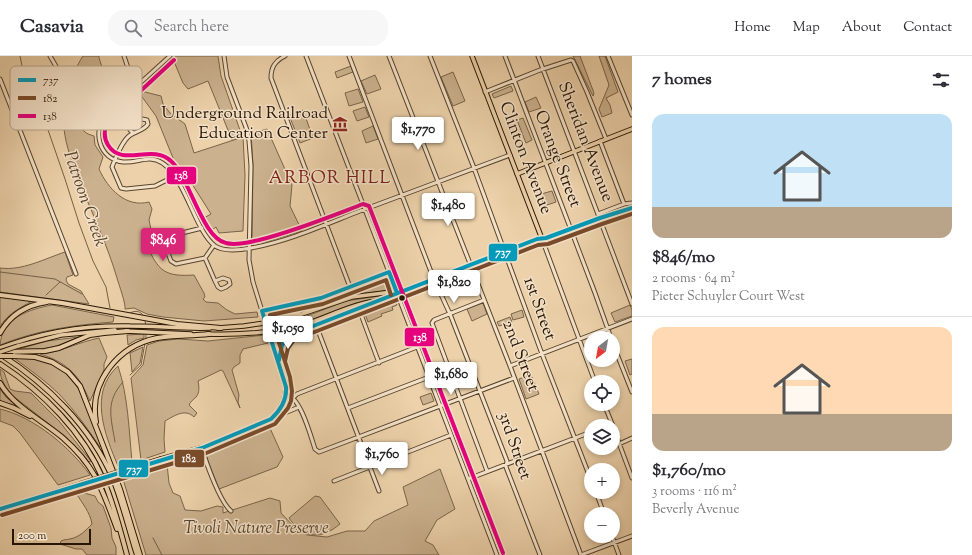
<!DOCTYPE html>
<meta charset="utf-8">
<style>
body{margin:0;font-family:"Sorts Mill Goudy",serif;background:#f7f7f7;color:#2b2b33;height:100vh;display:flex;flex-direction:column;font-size:15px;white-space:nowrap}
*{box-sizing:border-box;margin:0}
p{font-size:13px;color:#7c7c81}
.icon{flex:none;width:22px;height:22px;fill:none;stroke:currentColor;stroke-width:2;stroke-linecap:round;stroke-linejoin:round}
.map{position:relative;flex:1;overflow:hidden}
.sheet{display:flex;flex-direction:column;background:#fff;width:340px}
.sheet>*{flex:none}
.needle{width:26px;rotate:211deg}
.controls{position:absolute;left:584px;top:275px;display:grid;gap:8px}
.controls a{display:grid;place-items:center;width:36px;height:36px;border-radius:50%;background:#fff;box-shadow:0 2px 6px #0003;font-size:20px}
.scale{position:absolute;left:12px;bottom:10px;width:79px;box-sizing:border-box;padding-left:4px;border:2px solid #281603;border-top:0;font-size:11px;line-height:14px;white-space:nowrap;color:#281603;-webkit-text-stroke:3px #f3e1c8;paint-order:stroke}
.price{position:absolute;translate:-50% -34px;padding:0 9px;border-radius:4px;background:#fff;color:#222;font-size:13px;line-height:26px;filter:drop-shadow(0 1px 2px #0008)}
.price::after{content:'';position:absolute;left:50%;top:24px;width:12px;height:9px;margin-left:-6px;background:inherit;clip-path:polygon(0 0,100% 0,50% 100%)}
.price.selected{background:#db2777;color:#fff}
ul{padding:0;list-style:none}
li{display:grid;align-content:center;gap:8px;height:212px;padding:0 20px}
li+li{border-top:1px solid #e1e1e2}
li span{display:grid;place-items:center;height:124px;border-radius:12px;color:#555}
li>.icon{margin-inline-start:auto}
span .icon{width:72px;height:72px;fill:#fffc;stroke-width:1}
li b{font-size:17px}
h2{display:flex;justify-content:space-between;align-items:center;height:48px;padding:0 20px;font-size:17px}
header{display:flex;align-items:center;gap:24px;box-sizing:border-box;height:56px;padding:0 20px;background:#fff;border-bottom:1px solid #e1e1e2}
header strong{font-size:19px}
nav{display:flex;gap:22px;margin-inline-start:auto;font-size:14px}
.search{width:280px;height:36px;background:#f7f7f7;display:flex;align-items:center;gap:10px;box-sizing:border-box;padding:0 14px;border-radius:16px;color:#7c7c81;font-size:15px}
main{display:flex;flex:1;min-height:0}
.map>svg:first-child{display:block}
</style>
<header>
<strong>Casavia</strong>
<div class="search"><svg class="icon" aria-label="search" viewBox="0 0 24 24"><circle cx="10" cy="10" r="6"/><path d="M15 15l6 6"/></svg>Search here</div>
<nav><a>Home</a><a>Map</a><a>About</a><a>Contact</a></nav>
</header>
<main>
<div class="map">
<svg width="632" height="499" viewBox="0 0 632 499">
<rect width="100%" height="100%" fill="#ecd1aa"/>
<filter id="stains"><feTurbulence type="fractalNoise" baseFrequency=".005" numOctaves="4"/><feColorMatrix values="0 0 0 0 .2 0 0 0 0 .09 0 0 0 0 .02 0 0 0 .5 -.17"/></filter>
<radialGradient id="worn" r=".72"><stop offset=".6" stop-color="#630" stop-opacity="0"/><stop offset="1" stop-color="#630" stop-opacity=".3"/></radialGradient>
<path fill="#cbb18e" stroke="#7a6448" d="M83,0h16v2l5,15v3l-2,2 2,5 1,5 -10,-12 -5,6 7,7c-2,11 -27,32 -12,43 2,2 6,3 9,4l1,9 8,12 -4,12c9,20 27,39 50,33l3,7 -3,11 3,14 -5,11c11,26 18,32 47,30l10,18 1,4 -2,2 3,3 12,1 9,7 8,4 22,-2 1,5 -54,4 -41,-4 -16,-3 -13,-6 -9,1c1,-5 -6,-24 -8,-31 -10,-34 -25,-65 -38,-97 -6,-17 -13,-34 -15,-52 -3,-24 6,-53 19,-73z
M176,0h42l3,20 21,60 -10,4 -24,-59 -20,8 -5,-6 -10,-24z
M573,0h7l14,37 -1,3z
M599,0h6l13,36 -12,6 4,7 2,8 -10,4 -3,-8 10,-24z
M351,10l2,6 -16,6 -2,-6z
M453,16l12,29 -12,5 -12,-29z
M375,19l6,14 -14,5 -6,-13z
M511,30l2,5 -19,7 -2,-4z
M358,33l5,13 -14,4 -4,-13z
M137,34l24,6 2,8 7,9 15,11 9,29 49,-16 2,38 -2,56 -24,2 -3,-6 -7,5 -7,-13 9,-5 -24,-38 -7,5 -11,-18 4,-5 -17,-42z
M536,41l5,11 -12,4 -4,-10z
M365,51l4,10 -12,4 -4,-10z
M303,54l10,28 -13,5 -11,-28z
M523,62l9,22 -6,3 -9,-23z
M373,70l5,13 -12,4 -4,-12z
M267,73l25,56 -2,21 12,25 -33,10 -17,3 1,-80 -2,-30z
M552,135l4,11 -12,4 -3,-12z
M65,196l8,23 -6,2 -1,3 2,4 13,7 8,13 -89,-12v-24c22,3 44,-9 65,-16z
M386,219l6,15 -51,6 25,-13z
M392,238l-9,3 -27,6 -44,17 -27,6 23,-7 -1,-3 39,-15z
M0,241l32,4c-12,7 -25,13 -32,26z
M393,243l2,1 2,5 -5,2 1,3 -12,4 1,2 -14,6 -4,-11z
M483,247l4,11 -15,7 -5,-12z
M52,249l62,12 -1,5c-39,3 -76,8 -113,23 2,-27 30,-36 52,-40z
M630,249l2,5v6l-17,6 -4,-9z
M522,254l2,7 -11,3 -2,-6z
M510,261l2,5 -13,4 -2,-4z
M144,278v4l-8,2 -8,5 -1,-10z
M265,279l3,8 -25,6 -3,6v8l-6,4 -2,3 7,25 -1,7 2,6 -17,-37 -2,-1 -23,11c1,5 2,12 -2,16 -3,3 -5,4 -7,8l8,8 -3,4c-9,-9 -20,-1 -29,4l-1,18 1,13 -24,8 -10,-82 12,-13 4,-20 12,-4 19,-2 30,2z
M79,281l-25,10 -13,2 -29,2 35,-10z
M99,282l8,19 -3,7v6l-14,31c-2,-4 -4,-9 -7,-14 -9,-18 -24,-27 -43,-33 21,-2 39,-12 59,-16z
M143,291l-3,16 -8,9 -2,-19z
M14,302c9,0 19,0 28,2 38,9 47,54 60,86l-2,1c-12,-18 -25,-36 -40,-52 -14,-14 -30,-25 -46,-37z
M632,303v15l-2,1 -5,-14z
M118,310c10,30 11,64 14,96l-14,4c-13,-31 -30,-73 0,-100z
M0,313l4,3 6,17 5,2 16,2 28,28 32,40 -2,1 -23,-25 -53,-41c-7,-8 -13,-16 -13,-27z
M527,320l1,1h4l7,17 -13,5 -7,-20z
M0,333l6,8 11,9 -17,-5z
M431,337l3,8 -11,4 -3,-8z
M0,353c34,8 70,38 90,66l-32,10 -38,-52 -7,-7 -13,-5z
M269,370l14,31 -6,10 -58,22 -14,-36z
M167,408l2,19 4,10 7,3 5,14 16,1 16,-5 6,1v6l47,-15 10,3 1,12 16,17 10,5 20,2 20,-6h18l9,-10 34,-16 -5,-18 37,-18 15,40 -18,11 -12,21 8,4 6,10h-293l-23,-76 19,-9z
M77,435l18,5 3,6 5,4 8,22 1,10 4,9v8h-29l-5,-6h-6l-16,-5 1,-3c4,-2 5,-1 9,-2 10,-2 16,-9 22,-15 -2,-12 -10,-21 -16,-31z
M315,440l5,1 20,27c-19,16 -36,15 -51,-6z"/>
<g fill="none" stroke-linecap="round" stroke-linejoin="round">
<path stroke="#756045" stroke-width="1" d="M20,0l11,53 6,13 5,1 5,4 18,52 14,44 14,38 13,26 4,21
M0,216l55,7 27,15
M46,239l14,-13
M130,257c6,-3 10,-2 14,3
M145,263l1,11
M146,284v-7
M130,319l11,-10 4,-22
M115,386c-4,-25 -10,-40 8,-60
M153,482l9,17"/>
<g stroke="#59452d" stroke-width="5">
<path id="minor" d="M50,0l7,12
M124,0l9,27 5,2
M170,0l-64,58c-14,18 -7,45 17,48 10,1 18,-3 27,-3 32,0 42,70 65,87 9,6 25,4 36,2 38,-7 73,-23 109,-37 50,-19 100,-37 150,-56
M224,0l3,21 20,53 2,11 2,25 -2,94 4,22 9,29
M285,0c-10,5 -14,11 -14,22l79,209
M306,0l83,216
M349,0l84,221 17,37 57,147 -1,6 34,88
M389,0l121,310 71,189
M430,0l44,112 68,186 49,126
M505,0l90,237 16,45
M538,0l94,248
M608,0l24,59
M0,23l76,195
M485,36l55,-22 31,-10 2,1 14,31 19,47
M133,77l-3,-3 2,-6 10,-5 5,1 1,4c-4,7 -13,7 -19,12 -8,7 -13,21 -17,31l9,21 5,1 29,-3 20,-10
M600,85l24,63
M598,158l26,-10 8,-1
M600,162l6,1 26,-9
M202,172l-24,6 -9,4 -4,7 6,16 5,3 29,-6 9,-13
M542,183l53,143
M205,202l10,23
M223,222l6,2 1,4 -4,3 -5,2 -3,-2 -3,-6z
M397,237l100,262
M484,244l-50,20 -2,3 55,148
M359,253l20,54
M316,269l63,166
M613,288l19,48
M510,310l122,-47
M286,339c14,0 25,42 29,54l4,3 195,-74
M293,342l4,-4 120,-47
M604,348l9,22
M348,352l81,-31
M275,360l5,-1 19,-8
M613,371l19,51
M619,388l13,-6
M202,392c4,15 18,54 29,63
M468,423l123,-47
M334,425l117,-46
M596,436l8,22
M612,480l7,19
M581,499l51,-19"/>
</g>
<g stroke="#281603" stroke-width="5.5">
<path id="major" d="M472,0l70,183
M517,118l115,-45
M263,258l-1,-3 59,-13 68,-26 8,21
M281,262l61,-24 7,-6
M218,272l26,-2 28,-4 30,-8 50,-17 40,-5 5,1
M125,275l66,3
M207,278c33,1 67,-1 99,-10 22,-7 42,-18 64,-22
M273,285l264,-102 9,-1 54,-20 32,-10
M18,290l43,-11 54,-5
M0,292c41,-16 86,-23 130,-22 27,0 53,3 80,2
M279,303l3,-14 7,-9
M161,403l54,-15 47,-20 9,-5 6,-6 7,-12 2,-13 -15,-51
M0,453l80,-25"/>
</g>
<g stroke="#281603" stroke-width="6">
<path id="highway" d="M0,239l62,8 115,21 44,4
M0,277c10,-18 27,-28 47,-31
M2,296l43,-1 14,-3 31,-13 14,-2 24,-2
M0,298c47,30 91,73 113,125 10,25 16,51 24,76
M13,300l22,1 17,5 16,10 12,14 40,103 20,66
M0,308c43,28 83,68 103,115 11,25 17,51 24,76
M0,327c13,23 43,38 63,55 33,29 39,51 54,91
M0,347l14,5 16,8
M96,366c-7,-40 22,-76 61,-84 17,-3 35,-2 52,-4"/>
</g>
<use href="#minor" stroke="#f3e1c8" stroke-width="3"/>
<use href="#major" stroke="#ecd1aa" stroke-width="3.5"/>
<use href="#highway" stroke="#ecd1aa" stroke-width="4"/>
<g stroke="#281603" stroke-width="5.5" stroke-linecap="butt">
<path id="major-bridge" d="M263,258l8,23
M0,296l18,-6
M80,428l81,-25"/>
</g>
<g stroke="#281603" stroke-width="6" stroke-linecap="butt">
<path id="highway-bridge" d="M0,300h13"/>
</g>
<use href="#major-bridge" stroke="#ecd1aa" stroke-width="3.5"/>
<use href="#highway-bridge" stroke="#ecd1aa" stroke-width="4"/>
<g stroke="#f3e1c8" stroke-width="7">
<path id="bus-1" d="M279,304l3,-15 8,-10 247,-96 9,-1 54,-20 32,-10
M0,453l202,-61 69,-29c10,-9 16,-19 15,-32l-24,-76 59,-13 68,-26 8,21"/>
</g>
<g stroke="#f3e1c8" stroke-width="7">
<path id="bus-2" d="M285,305l3,-13 6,-8 244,-95 10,-1 54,-20 30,-10
M2,459l202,-61 71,-30 13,-16 3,-7 1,-10 -2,-14 -20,-62 53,-11 63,-24 5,15"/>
</g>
<g stroke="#f3e1c8" stroke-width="7">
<path id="bus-3" d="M174,4l-67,62c-3,8 -4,15 1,23 14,23 44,-2 63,16 19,17 31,77 55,82 10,3 23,-1 33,-3 36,-9 70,-23 104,-36l6,2 134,347"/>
</g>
<use href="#bus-1" stroke="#049aba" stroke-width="4"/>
<use href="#bus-2" stroke="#7a4b2a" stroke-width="4"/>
<use href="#bus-3" stroke="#e5007d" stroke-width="4"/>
</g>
<defs>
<g id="museum-bare" transform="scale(1.2)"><path d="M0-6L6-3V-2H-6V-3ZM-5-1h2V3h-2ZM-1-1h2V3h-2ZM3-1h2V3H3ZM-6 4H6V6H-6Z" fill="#8f2418" stroke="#f3e1c8" stroke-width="2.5" paint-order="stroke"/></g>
</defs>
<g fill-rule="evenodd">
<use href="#museum-bare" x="340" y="68"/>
</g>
<circle fill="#281603" stroke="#f3e1c8" stroke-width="1.5" cx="402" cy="242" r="3.5"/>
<g text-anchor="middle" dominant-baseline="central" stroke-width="3" stroke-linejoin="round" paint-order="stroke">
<g font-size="17" fill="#281603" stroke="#f3e1c8" text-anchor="end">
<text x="328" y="58">Underground Railroad<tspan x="328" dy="20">Education Center</tspan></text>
</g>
<g font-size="17" fill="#281603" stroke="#f3e1c8">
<text transform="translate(585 86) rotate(69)">Sheridan Avenue</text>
<text transform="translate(525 102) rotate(69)">Clinton Avenue</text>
<text transform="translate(557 103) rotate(69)">Orange Street</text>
<text transform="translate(539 253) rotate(70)">1st Street</text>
<text transform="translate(520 300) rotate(69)">2nd Street</text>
<text transform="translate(514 390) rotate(71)">3rd Street</text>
</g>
<g font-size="17" font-style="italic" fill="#59442d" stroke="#f3e1c8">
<text x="256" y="473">Tivoli Nature Preserve</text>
</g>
<g font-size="18" letter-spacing="1" fill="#7a1f14" stroke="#f3e1c8">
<text x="330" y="123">ARBOR HILL</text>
</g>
<g font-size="18" font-style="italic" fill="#5c472f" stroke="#f3e1c8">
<text transform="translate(84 143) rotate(71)">Patroon Creek</text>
</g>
</g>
<rect x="10" y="10" width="132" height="64" rx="6" fill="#f3e1c8" stroke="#b6a48d" stroke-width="1"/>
<rect x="18" y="22" width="18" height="4" fill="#049aba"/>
<rect x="18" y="40" width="18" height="4" fill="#7a4b2a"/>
<rect x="18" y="58" width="18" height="4" fill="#e5007d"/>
<g font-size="11" fill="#281603">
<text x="43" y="28">737</text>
<text x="43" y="46">182</text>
<text x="43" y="64">138</text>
</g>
<g stroke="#f3e1c8" stroke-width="1.5">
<rect x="166" y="110" width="31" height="19" rx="4" fill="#e5007d"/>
<rect x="488" y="187" width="30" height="19" rx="4" fill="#049aba"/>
<rect x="404" y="271" width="31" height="20" rx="4" fill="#e5007d"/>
<rect x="174" y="393" width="31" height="19" rx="4" fill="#7a4b2a"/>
<rect x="118" y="403" width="31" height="19" rx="4" fill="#049aba"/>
</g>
<g font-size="11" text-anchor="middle" font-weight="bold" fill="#fff">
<text x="181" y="123">138</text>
<text x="503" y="200">737</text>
<text x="420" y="285">138</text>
<text x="189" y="406">182</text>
<text x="134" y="417">737</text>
</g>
<rect width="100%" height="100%" filter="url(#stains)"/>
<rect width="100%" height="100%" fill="url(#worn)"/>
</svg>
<div class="controls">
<a><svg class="needle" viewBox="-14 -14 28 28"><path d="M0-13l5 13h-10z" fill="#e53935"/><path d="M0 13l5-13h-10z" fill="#7c7c81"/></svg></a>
<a><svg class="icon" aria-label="locate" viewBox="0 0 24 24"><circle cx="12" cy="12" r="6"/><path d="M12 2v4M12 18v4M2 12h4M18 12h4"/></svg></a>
<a><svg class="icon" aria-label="layers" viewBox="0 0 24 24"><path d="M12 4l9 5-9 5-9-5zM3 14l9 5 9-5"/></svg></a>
<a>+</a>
<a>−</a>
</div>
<div class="scale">200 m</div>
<b class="price" style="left:418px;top:95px">$1,770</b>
<b class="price" style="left:448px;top:171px">$1,480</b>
<b class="price selected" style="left:163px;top:206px">$846</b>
<b class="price" style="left:454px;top:248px">$1,820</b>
<b class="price" style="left:288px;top:294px">$1,050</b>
<b class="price" style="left:451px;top:340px">$1,680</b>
<b class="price" style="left:382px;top:420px">$1,760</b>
</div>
<section class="sheet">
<h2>7 homes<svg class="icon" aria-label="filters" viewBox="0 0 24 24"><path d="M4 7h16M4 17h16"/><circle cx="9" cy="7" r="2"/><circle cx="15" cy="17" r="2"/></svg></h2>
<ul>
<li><span style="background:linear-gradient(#bfe0f5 75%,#b9a48a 0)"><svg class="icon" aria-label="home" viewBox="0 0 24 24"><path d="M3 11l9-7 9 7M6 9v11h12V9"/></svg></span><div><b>$846/mo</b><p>2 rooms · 64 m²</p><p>Pieter Schuyler Court West</p></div></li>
<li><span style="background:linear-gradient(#ffd9b3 70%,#b9a48a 0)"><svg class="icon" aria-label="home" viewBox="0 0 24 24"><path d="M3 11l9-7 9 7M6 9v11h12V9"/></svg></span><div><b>$1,760/mo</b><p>3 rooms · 116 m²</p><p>Beverly Avenue</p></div></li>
</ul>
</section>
</main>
